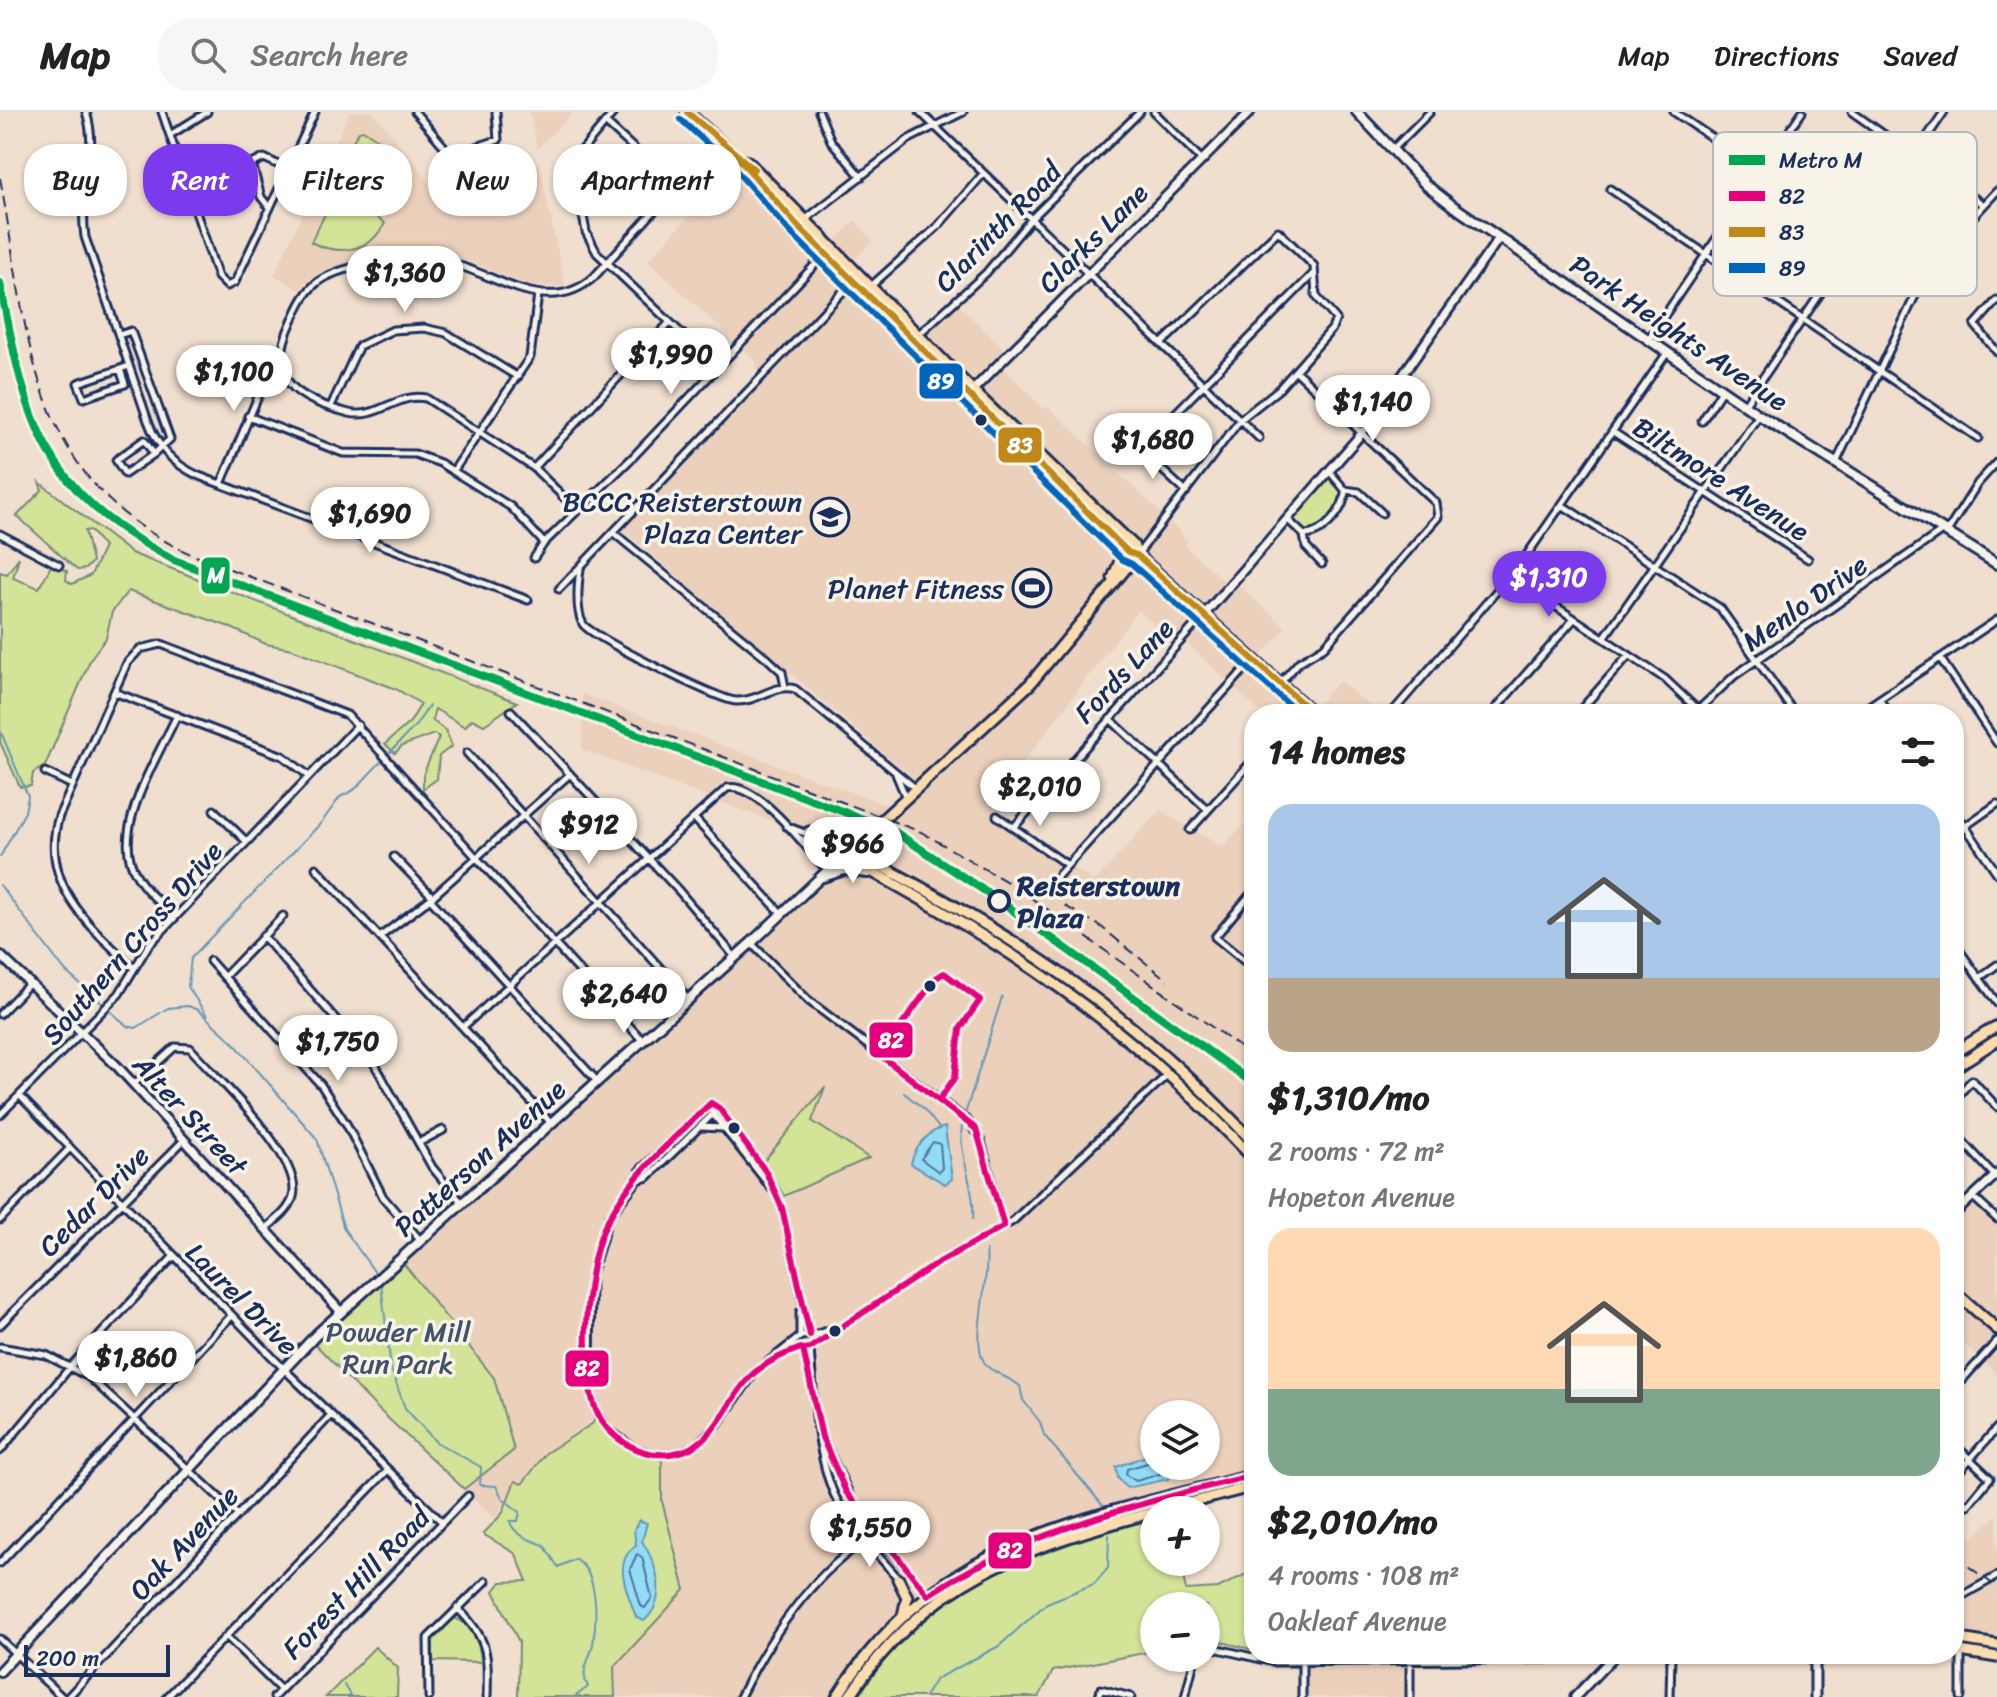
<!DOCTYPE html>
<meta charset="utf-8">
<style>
body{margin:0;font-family:Sriracha,sans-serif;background:#f6f6f6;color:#222;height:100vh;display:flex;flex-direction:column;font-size:30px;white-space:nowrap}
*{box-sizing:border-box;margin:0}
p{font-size:26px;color:#767676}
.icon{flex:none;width:44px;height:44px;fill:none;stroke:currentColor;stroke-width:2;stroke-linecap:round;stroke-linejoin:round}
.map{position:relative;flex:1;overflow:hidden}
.details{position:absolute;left:1244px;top:592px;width:720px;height:960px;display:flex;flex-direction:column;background:#fff;border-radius:32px;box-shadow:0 2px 6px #0004}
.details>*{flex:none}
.hud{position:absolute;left:24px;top:32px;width:760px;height:72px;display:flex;gap:16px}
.tools{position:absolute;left:1140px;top:1288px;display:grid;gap:16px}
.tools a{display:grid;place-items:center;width:80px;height:80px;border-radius:50%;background:#fff;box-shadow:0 2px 6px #0004;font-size:40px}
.scale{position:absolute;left:24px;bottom:20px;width:146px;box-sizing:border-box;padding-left:8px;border:4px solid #1b2f5e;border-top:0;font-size:22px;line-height:28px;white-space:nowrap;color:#1b2f5e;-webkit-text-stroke:6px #f7f3e8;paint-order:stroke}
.price{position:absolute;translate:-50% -68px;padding:0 18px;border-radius:28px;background:#fff;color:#222;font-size:26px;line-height:52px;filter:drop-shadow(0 2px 4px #0008)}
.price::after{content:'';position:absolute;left:50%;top:48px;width:24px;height:18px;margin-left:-12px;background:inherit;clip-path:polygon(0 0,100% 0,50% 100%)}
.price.active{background:#7c3aed;color:#fff}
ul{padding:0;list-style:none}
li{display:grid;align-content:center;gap:16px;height:424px;padding:0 24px}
li span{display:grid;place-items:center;height:248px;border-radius:24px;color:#555}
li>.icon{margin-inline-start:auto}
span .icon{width:144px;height:144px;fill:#fffc;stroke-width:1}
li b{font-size:34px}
h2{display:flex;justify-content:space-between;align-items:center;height:96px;padding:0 24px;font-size:34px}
.pill{padding:0 28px;border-radius:32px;background:#fff;box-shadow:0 2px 6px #0004;font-size:28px;line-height:72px}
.pill.active{background:#7c3aed;color:#fff}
header{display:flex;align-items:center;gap:48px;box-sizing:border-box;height:112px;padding:0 40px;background:#fff;border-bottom:2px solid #e0e0e0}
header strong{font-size:38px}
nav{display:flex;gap:44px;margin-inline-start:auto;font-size:28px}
.search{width:560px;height:72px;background:#f6f6f6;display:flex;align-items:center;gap:20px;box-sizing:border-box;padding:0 28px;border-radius:32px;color:#767676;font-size:30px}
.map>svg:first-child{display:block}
</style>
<header>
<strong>Map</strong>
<div class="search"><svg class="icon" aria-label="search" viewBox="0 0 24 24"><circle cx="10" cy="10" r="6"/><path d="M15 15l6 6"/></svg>Search here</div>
<nav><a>Map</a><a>Directions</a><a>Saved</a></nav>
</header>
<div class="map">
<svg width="1997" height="1585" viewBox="0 0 1997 1585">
<rect width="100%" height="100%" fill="#f0dece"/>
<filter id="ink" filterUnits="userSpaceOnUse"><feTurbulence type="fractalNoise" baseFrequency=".0125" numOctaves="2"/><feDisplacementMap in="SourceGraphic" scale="16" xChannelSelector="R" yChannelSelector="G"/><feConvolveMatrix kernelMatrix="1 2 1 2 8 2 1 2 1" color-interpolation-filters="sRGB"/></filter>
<g filter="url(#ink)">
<path fill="#ebd0bc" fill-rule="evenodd" d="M350,0h23l51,62 12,21 103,-32 26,123h-36l-61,-25 -49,-9 -43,5 -48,12 -18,10 -10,11 -26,-15z
M530,0h43l-36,37z
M740,49l87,88 28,-28 18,20 -27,26 72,70 37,-36 53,53 -9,9 46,47 3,-3 119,112 21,22 -3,5 44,40 5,-5 52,47 -30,33 56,50 27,-30 41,33h-118l-79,-75 -4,7 -41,-36 -144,192 -1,12 101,68 66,-72 63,37 31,-34v655l-194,51 -68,27 -57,35 -48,43 -56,73h-216l-1,-30 71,-77 -23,-89v-41l-36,-10 -20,-15 -10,-17 -29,19 -35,31 -10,16 -13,10 -13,26 -32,-31 50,-39 -20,-72 -94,-118 445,-407 -34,-17 -229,-86v-56l312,114 27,-23 -299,-256 139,-146 -6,-23 -107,-99zM1154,1302h52v52h-52z
M1971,1085l26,24v153l-43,-39v-121z
M1997,1402v136l-43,-8v-114l19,10z
M1404,1555l1,30h-97v-28z"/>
<path fill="#d3e397" stroke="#77897a" stroke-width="2" d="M363,18l35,23c-12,26 -38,29 -61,14l22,-36z
M339,81l46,30c-14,29 -48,33 -74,19l24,-48z
M1330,361l14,20 -3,11 -27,29h-9l-14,-13z
M39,370l92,71 386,149 -33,23 -12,-6 -7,8 -30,-18 -3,11 14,11 6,15 -13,10 -2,23 -14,10v-14l16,-38 -5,-3 -32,12 -7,7 -10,-9 25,-22 11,-18 -25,-15 -104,-40 -26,-5 -39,-18 -99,-35 -16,21 -6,26 -15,20 -46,108 -12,7 -2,13 -11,1 -20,-45v-170l7,2 12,-17 -6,21 26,10 13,-24 15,7 -1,9 6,4 19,-9 13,-28 -14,-17 -5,1 7,31 -7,7 -8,1 -60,-54 25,-26z
M825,975l-13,34 57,37 -85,38 -20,-35z
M404,1152l90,114 20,72 -50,39 -87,-81 -63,-65z
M595,1305c16,27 36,38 67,43v41l23,89 -71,77 1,30h-97l1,-55 -25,-51 7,-9 26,-1 -11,-27 -33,-20 19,-20 13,-33 7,3 24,-31 47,-30z
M1154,1406v44h26l6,28 32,-2 36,-18v80l-48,-12v-32h-52v45l-101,20 -14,26h-181c72,-114 173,-146 296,-179z
M454,1506c17,4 27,28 27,44l-48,-1v-21z
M375,1535l23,21 -1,29h-71z"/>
<path fill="#94dcf6" stroke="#6497b9" stroke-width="2" d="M945,1015l7,52 -7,5 -34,-20c3,-16 18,-34 34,-37z
M1154,1341v13h15v13l-42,9 -9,-10 -2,-11z
M639,1408l8,3 -5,18c16,25 26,59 2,80l-8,-4c-8,-24 -25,-54 0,-72l-2,-15z"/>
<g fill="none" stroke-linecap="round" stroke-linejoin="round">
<path stroke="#4b749b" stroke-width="2" d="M933,1030l7,2 2,24 -3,4 -18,-13z
M1154,1349l-27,8 -1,6 10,6 24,-7 2,-8
M637,1442l5,3 10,41 -7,10 -4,-2 -11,-37z"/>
<path stroke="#6497b9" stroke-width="2" d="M0,618l28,66 -3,16 -25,45
M0,773l65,86 39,34
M108,897l19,17 9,2 32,-20 20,-2 10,4 35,32 84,97 27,90 32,45
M207,904l-19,-29 3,-29 130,-135 19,-26 14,-7 62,-65 13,-19
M904,981l19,15 16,20
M966,999l36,-114
M962,1013c-4,32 14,62 11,94
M986,1138c5,30 -19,98 2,117 9,7 23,12 32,19l3,14 17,22 4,13 60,72
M381,1171l10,86 14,39 31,34 45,25 -1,18 16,1 7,13 17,13 -2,9h-8c3,14 22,20 34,24l14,22 17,-8c24,13 22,61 18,85 -3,17 -14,26 -5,43l-14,10
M344,1573l7,12
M925,1585l11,-18 63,-33 48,-43 47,-19 14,-16 1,-33"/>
<g stroke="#1b2f5e" stroke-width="11">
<path id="minor" d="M86,0c14,43 -8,81 -1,125l63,184c10,27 25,43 51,55l329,124
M162,0l56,165 9,9 8,-4 80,-170
M415,0l32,38 8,4 43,-14 -2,-28
M614,0l-41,49 13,71 11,21 120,114
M819,0l12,29 30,36
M920,0l339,326
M1154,0l48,48
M1674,0l248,168
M1852,0l132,93
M605,10l71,65
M170,23l37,-23
M1393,37l37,-37
M1610,77l368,249
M270,96l-9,-11 -9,-33 12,-6 24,11
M806,107l103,-80 54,-27
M871,174l66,-59 46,-53
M1975,213l22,27
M1975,213l22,-25
M919,222l67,-61 45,-54 109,-107
M119,223l12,-4 39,108 -16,15 -10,-14 -28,20 9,14 29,-20
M1648,228l154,-228
M120,257l-42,14 6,15 41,-14 -5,-15 9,-3
M1745,292l199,-292
M331,294l28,-60 34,-16 31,-2 22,5 72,44
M248,304l95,37 72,1 25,9 71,44 33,36
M1702,309l20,-31
M1613,320l195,127
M1129,327l57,53
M1140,337l174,-176
M1836,351l95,-201 66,-71
M534,356l136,-146
M454,358l76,-113 8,-63
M1329,359l16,19 14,2 23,21
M221,372l39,-92 9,-11 14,-7
M1562,393l158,103 75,106
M578,399l-44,-43 -108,-70c-28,-6 -49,22 -77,15 -56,-15 -84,-34 -57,-92 7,-15 13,-30 27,-40 29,-19 98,-26 131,-18 48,12 98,55 144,14l124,-136
M1287,407l17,16 2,12 16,17
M1947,420l31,-49 19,-21
M0,422l59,31
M615,422l153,125 14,13 3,15
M1304,423c19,0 42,-26 41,-45
M1138,442l102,-134 39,-31 53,-60 4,-10 -20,-23 -2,-30 -36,-35 -117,113
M534,446l10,-15 89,-86 193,-204
M580,457c-2,15 -5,41 3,55 7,12 135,76 153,77 22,1 38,-18 59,-12l120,99
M1510,464l155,103 33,31
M559,477l294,-308
M1604,526l155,-223
M1940,546l57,85
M1281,570l18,-20 25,-15 114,-130 -2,-14 -140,-132
M114,580l169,64 26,20
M1879,587l10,15
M511,599l168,180 56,66
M1295,602l8,-9
M1391,602l133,-155 143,-206
M1491,602l83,-95
M1577,602l51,-58
M1694,602l40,-38 208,-145
M1857,602l140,-94
M1110,607l98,91
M467,641l221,246
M45,660l27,13
M896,662l10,24
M214,698l33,32
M1954,698l43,63
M997,704l69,48
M694,706l88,96
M786,714l64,24
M1014,715l189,-211
M1190,718l64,-71
M1954,722l43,-30
M799,726l44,18
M394,745l39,40
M316,756l235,255
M1045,778l208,-230
M1254,778l-39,47 39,32
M430,787l167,182
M175,804c-13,-12 -29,-24 -38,-40 -29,-44 21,-118 40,-161
M263,824l111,127 58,104 30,36
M381,824l49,-37 140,-125
M751,831l58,58 160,121 12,19 23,85
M1954,831l43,60
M210,849l111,124 26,40 36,72 37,43
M134,856c-44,-41 -96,-85 -75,-152l68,-153 13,-14 21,-5 186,71 295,325
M224,865l59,-61
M1979,866l18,-13
M0,902l30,-31
M463,915l264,-239c30,-7 79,60 100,82
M134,972l41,-37 15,1c25,29 114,109 103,149 -4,14 -17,23 -28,32
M20,984l264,273 158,153
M1954,988l18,-20 25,27
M711,991l-72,68 -1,9 -29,37 -18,59 -1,114 6,21 13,19 25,18 20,6 23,-1 18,-7 22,-21 38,-53 46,-36 9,-1
M711,991l8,5 47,64 16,36 27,126
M711,991l1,10 60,76
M0,1003l119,-121 29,-48 210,-221
M701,1015l21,1
M1954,1020l41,44
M420,1030l23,-12
M638,1068l10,-3 71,-69
M1972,1084l25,23
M0,1108l70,-72
M800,1200v25
M0,1213l184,-185
M811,1224l19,-6
M0,1235l46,8 43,22 149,138
M810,1236c3,43 7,114 27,152 16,29 39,53 61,78
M803,1237l7,-1 126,-84 77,-43 156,-148
M803,1237l6,21
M782,1242l19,-6
M1954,1259l9,9
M1954,1277l43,-48
M824,1329l33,69 73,87
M1954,1332l36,34 -22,27 -14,-7
M0,1339l71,-85 102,-109
M1954,1365l43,-49
M0,1451l231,-247
M1954,1484l11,-2 32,-18
M457,1496c32,31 31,46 30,89
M226,1524l55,54
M0,1527l62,58
M1206,1534l67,16 274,-3 27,-5
M1302,1550v35
M68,1585l262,-281
M167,1585l221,-227
M274,1585l194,-201
M429,1585l-1,-59 58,-57
M740,1585c31,-62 74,-128 136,-163
M1099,1585l2,-8 30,8
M1185,1585l10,-39
M1410,1585v-37
M1670,1585l1,-43
M1961,1585v-46"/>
</g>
<g stroke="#1b2f5e" stroke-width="13">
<path id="tertiary" d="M969,282l281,-282
M1204,503l158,-182 137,-195
M0,843l117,111 224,246
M1954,1102l43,-40
M1815,1542v43
M1575,1585l41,-43"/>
</g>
<g stroke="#1b2f5e" stroke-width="14">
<path id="secondary" d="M1357,0l69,73 27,21 306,209 238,149
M823,765l21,-7 24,3
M0,1559l317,-337 434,-391 92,-87"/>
</g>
<g stroke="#1b2f5e" stroke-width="15">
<path id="primary" d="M687,0l53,48 8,2 224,228 161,155 4,10
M740,48l58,66 330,326 9,3 177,159
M1137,443l-107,129 -187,172c162,86 285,168 411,303
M1113,466l9,-22 -6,-12
M876,716l-5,20 12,15
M809,720l37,4 23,-9
M850,738c160,81 280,160 404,293
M1954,941l43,-27
M1954,956l43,-28
M1954,1179l43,38
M1163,1398l91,-24
M898,1467l9,18 -4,19
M1954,1526l43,7
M1954,1538l43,7
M837,1585c101,-160 250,-178 417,-222
M849,1585c78,-118 176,-150 305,-185"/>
</g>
<use href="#minor" stroke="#f7f3e8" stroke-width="5"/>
<use href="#tertiary" stroke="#f7f3e8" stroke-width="7"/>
<use href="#secondary" stroke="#f7f3e8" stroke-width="8"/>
<use href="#primary" stroke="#fcdcac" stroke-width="9"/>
<path stroke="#1b2f5e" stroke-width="2" stroke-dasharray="12 6" stroke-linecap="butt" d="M0,66c29,156 26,303 193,377l728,277 95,55 238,170
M1065,794l35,20 67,54
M1954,1444l43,31"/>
<g stroke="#f7f3e8" stroke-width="12">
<path id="bus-1" d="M940,987l15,-22 5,-48 20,-29 -36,-27 -8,5 -56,77 96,74 28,97
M711,991c-38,36 -78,70 -103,117 -23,41 -30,146 -12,190 12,28 43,47 73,44 45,-4 54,-48 80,-76 14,-15 33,-23 52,-30
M711,991l8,5 47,64 16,36 28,127
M803,1237l19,88 24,55 82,103c100,-65 211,-91 326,-120
M803,1237l7,-1 126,-84 68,-38"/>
</g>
<g stroke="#f7f3e8" stroke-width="12">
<path id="bus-2" d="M687,0l67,57
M740,48l58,66 330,326 9,3 177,159"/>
</g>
<g stroke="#f7f3e8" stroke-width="12">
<path id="bus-3" d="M680,7l53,48 58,66 330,326 11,5 167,150"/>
</g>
<use href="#bus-1" stroke="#e5007d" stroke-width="6"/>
<use href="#bus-2" stroke="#c08818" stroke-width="6"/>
<use href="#bus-3" stroke="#0065bd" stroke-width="6"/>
<g stroke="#f7f3e8" stroke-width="14">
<path id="metro-1" d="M0,171c27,140 40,207 174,277l718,270 108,71 254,183"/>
</g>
<use href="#metro-1" stroke="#00a651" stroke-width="8"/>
</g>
</g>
<defs>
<g id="university-ring" transform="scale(2)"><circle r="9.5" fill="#f7f3e8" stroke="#1b2f5e" stroke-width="1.5"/><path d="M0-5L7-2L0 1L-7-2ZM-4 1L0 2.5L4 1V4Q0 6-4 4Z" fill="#1b2f5e"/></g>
<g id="stadium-ring" transform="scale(2)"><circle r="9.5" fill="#f7f3e8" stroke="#1b2f5e" stroke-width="1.5"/><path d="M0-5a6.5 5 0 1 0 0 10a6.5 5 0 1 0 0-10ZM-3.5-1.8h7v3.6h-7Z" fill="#1b2f5e"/></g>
</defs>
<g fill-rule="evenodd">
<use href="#university-ring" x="830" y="405"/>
<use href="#stadium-ring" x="1032" y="476"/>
</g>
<g fill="#1b2f5e" stroke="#f7f3e8" stroke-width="3">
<circle cx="981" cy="308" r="7"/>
<circle cx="930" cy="874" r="7"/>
<circle cx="734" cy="1016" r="7"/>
<circle cx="835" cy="1219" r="7"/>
</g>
<circle fill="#f7f3e8" stroke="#1b2f5e" stroke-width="4" cx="999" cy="789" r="10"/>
<g text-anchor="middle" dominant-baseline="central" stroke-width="7" stroke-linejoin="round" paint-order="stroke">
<g font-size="28" fill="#1b2f5e" stroke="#f7f3e8">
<text transform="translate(998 115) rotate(-46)">Clarinth Road</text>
<text transform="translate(1093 126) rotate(-45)">Clarks Lane</text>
<text transform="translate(1679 221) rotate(34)">Park Heights Avenue</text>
<text transform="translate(1721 367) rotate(33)">Biltmore Avenue</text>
<text transform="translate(1805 491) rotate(-35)">Menlo Drive</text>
<text transform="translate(1124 559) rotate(-47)">Fords Lane</text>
<text transform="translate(132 831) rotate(-49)">Southern Cross Drive</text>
<text transform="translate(190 1003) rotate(47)">Alter Street</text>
<text transform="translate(480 1046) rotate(-42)">Patterson Avenue</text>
<text transform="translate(94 1089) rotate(-45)">Cedar Drive</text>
<text transform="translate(242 1187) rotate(45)">Laurel Drive</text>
<text transform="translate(184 1431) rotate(-47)">Oak Avenue</text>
<text transform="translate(356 1471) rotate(-46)">Forest Hill Road</text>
</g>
<g font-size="28" fill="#1b2f5e" stroke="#f7f3e8" text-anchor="end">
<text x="802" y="389">BCCC Reisterstown<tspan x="802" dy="32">Plaza Center</tspan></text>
<text x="1004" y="476">Planet Fitness</text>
</g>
<g font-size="28" font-weight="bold" fill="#1b2f5e" stroke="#f7f3e8" text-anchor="start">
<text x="1017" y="773">Reisterstown<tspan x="1017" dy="32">Plaza</tspan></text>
</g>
<g font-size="28" fill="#405369" stroke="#f7f3e8">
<text x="398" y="1219">Powder Mill<tspan x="398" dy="32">Run Park</tspan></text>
</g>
</g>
<rect x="1713" y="20" width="264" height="164" rx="12" fill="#f7f3e8" stroke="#b5b8bf" stroke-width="2"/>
<rect x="1729" y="43" width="36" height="10" fill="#00a651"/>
<rect x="1729" y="79" width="36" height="10" fill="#e5007d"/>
<rect x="1729" y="115" width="36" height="10" fill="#c08818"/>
<rect x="1729" y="151" width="36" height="10" fill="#0065bd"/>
<g font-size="22" fill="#1b2f5e">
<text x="1779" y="56">Metro M</text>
<text x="1779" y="92">82</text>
<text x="1779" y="128">83</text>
<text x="1779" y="164">89</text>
</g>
<g stroke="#f7f3e8" stroke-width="3">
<rect x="918" y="250" width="46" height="38" rx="8" fill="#0065bd"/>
<rect x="997" y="314" width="46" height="38" rx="8" fill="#c08818"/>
<rect x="200" y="444" width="31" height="39" rx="8" fill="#00a651"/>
<rect x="868" y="909" width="46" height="38" rx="8" fill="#e5007d"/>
<rect x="564" y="1237" width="46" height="39" rx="8" fill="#e5007d"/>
<rect x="987" y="1419" width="46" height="39" rx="8" fill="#e5007d"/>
</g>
<g font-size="22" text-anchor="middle" font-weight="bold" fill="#fff">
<text x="941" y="277">89</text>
<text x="1020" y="341">83</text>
<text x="216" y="471">M</text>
<text x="891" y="936">82</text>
<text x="587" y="1264">82</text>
<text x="1010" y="1446">82</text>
</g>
</svg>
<div class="tools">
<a><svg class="icon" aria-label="layers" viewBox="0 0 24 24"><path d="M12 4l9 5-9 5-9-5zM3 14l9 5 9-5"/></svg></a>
<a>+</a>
<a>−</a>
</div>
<div class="scale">200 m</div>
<b class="price" style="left:405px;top:202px">$1,360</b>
<b class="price" style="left:671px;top:284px">$1,990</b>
<b class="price" style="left:234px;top:301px">$1,100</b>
<b class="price" style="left:1373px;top:331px">$1,140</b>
<b class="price" style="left:1153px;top:369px">$1,680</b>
<b class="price" style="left:370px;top:443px">$1,690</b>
<b class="price active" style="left:1549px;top:507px">$1,310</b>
<b class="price" style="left:1040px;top:716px">$2,010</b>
<b class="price" style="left:589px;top:754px">$912</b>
<b class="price" style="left:853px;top:773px">$966</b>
<b class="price" style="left:624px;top:923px">$2,640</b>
<b class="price" style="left:338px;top:971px">$1,750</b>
<b class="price" style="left:136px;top:1287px">$1,860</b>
<b class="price" style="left:870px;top:1457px">$1,550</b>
<div class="hud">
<a class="pill">Buy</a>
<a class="pill active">Rent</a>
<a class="pill">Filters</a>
<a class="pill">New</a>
<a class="pill">Apartment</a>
</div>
<section class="details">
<h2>14 homes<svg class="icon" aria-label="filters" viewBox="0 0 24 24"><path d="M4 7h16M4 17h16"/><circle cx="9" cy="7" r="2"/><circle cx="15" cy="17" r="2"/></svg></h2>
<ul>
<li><span style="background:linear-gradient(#a9c7e8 70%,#b9a48a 0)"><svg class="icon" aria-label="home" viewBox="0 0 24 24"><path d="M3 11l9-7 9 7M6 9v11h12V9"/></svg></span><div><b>$1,310/mo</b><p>2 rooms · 72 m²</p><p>Hopeton Avenue</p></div></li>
<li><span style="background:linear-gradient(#ffd9b3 65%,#7fa58c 0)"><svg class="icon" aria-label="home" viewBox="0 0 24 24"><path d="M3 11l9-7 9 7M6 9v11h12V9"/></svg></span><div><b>$2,010/mo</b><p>4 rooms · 108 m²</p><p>Oakleaf Avenue</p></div></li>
</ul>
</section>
</div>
